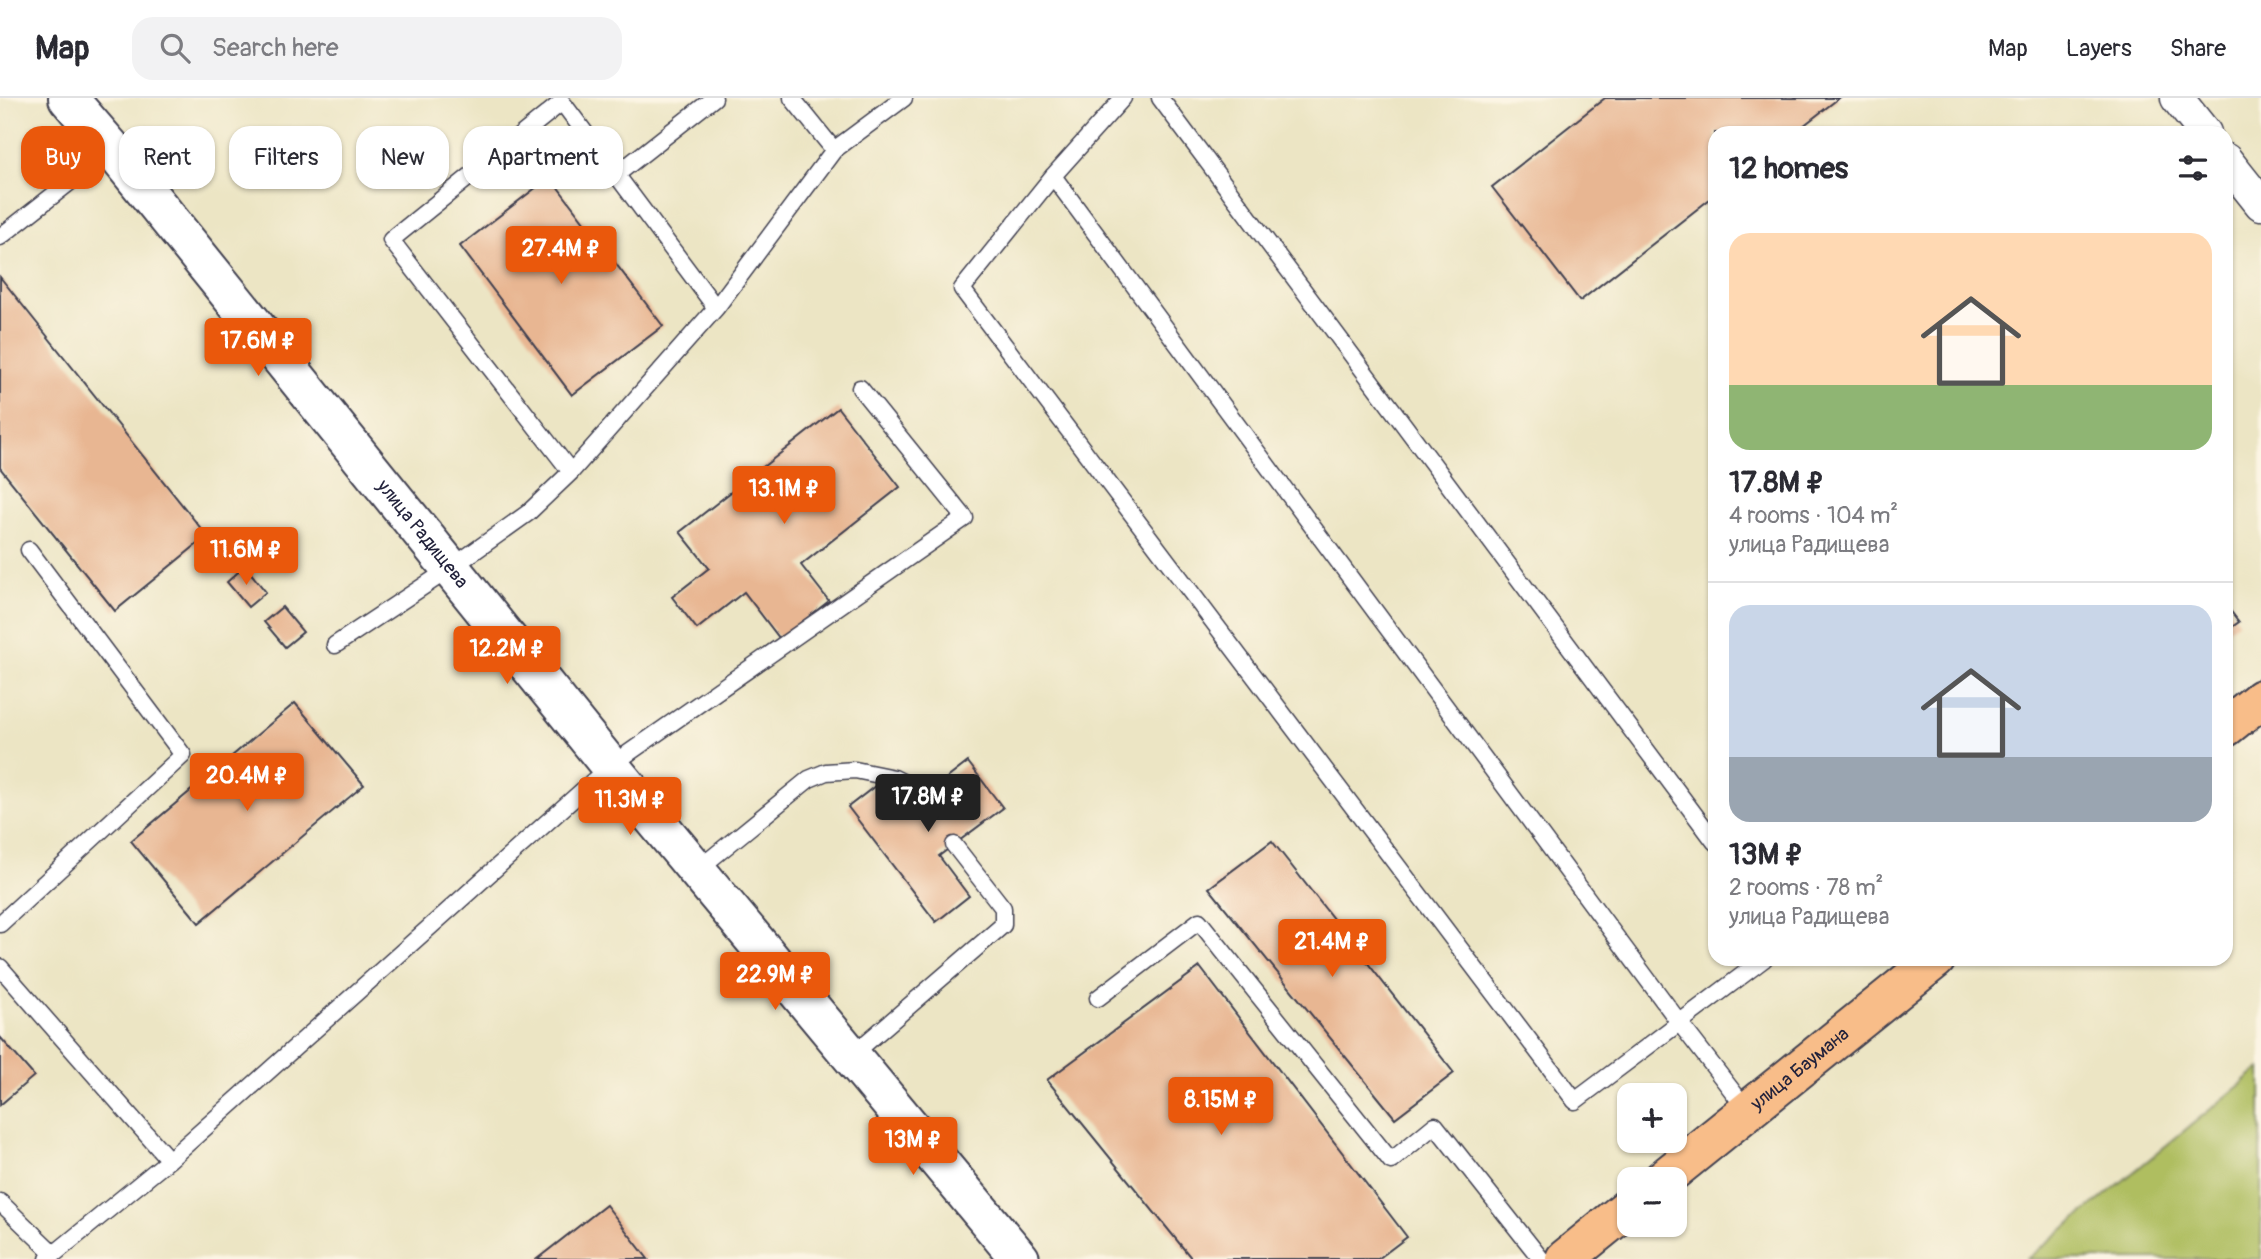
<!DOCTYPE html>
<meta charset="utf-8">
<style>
body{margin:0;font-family:Pangolin,sans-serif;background:#f2f2f3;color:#2b2b33;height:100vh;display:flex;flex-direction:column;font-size:26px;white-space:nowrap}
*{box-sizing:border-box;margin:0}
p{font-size:23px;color:#7c7c81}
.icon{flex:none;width:38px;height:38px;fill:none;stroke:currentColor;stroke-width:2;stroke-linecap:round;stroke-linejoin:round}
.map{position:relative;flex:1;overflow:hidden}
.sheet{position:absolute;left:1708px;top:28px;width:525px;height:840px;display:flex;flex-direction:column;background:#fff;border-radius:21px;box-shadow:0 2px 5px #0004}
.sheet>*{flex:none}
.top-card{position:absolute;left:21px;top:28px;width:665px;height:63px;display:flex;gap:14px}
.tools{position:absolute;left:1617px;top:985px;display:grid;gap:14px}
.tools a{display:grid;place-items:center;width:70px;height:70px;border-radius:14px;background:#fff;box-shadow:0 2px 5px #0004;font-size:35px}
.price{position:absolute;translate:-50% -60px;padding:0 16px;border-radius:7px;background:#ea580c;color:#fff;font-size:23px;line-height:46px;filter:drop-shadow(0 2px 4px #0008)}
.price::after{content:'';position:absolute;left:50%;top:42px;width:21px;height:16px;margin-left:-10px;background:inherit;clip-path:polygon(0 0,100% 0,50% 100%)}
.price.selected{background:#222;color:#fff}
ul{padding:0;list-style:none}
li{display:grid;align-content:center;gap:14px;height:371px;padding:0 21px}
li+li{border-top:2px solid #e1e1e2}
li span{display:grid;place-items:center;height:217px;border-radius:21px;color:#555}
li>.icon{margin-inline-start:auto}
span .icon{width:126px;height:126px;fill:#fffc;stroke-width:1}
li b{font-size:30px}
h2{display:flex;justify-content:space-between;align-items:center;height:84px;padding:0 21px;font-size:30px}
.tag{padding:0 24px;border-radius:21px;background:#fff;box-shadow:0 2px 5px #0004;font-size:24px;line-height:63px}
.tag.selected{background:#ea580c;color:#fff}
header{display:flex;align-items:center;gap:42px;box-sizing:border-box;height:98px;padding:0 35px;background:#fff;border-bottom:2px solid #e1e1e2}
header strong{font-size:33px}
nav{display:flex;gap:38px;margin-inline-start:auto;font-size:24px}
.search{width:490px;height:63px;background:#f2f2f3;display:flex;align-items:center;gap:18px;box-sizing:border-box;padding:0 24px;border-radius:21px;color:#7c7c81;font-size:26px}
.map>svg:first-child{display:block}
</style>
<header>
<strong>Map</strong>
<div class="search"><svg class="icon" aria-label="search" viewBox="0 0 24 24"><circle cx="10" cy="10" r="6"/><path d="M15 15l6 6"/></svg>Search here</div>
<nav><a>Map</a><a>Layers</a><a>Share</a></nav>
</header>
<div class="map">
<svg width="2261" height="1161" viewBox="0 0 2261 1161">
<rect width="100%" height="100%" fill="#fcf5e5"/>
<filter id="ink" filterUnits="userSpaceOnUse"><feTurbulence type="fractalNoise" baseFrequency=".0143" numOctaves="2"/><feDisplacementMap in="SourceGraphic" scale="14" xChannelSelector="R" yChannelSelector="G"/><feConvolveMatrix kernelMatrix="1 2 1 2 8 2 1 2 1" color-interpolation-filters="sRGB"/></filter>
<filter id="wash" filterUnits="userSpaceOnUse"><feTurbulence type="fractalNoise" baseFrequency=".00686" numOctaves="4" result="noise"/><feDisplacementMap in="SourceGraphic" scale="28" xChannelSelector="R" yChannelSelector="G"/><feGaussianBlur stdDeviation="1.57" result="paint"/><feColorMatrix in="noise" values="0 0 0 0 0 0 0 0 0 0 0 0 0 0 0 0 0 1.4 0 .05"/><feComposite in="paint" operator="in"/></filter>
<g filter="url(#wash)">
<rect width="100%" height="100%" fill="#ece5c4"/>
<path fill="#afbe61" stroke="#68704e" stroke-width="2" d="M2261,970v191h-234z"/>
<g id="blocks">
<path fill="#e8b692" d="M1605,0h234l-45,35h-79v62l-135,106 -88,-114z
M550,79l113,149 -91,69 -112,-149z
M0,179l207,259 -92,75 -115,-143z
M838,310l62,79 -99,78 28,36 -49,38 -36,-47 -47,37 -25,-32 37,-29 -29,-36z
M245,468l21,26 -18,15 -21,-25z
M2226,507l13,17 -13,9z
M282,509l21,25 -18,15 -21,-25z
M295,605l69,82 -165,138 -68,-82z
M968,664l35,46 -64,48 30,40 -33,26 -88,-115 31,-24 23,30z
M1272,743l182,232 -59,45 -186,-230z
M1200,869l207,270 -29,22h-186l-145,-179z
M0,939l34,39 -34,29z
M606,1107l42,54h-111z"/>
</g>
</g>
<g filter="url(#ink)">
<use href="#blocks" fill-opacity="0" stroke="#403f50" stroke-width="2"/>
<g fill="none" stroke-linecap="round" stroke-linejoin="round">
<g stroke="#403f50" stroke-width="19">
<path id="service" d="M792,0l42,52 70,-52
M1160,0l555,744
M616,77l98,-77
M1053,78l70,-78
M0,139l112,-88
M716,210l118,-158
M335,547l116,-77 77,-55 43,-41 145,-164 -154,-206 -171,138 180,232
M696,773l113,-92 17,-7 29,-2 39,8 8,4 15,19
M0,826l183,-169 -154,-205
M0,869l169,193
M1098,900l101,-77 192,240 44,-36 106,134
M851,958l152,-131v-17l-49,-63
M1747,1012l-68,-88 -626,-846 -91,113 613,812 189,-142
M0,1104l54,52
M48,1161l121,-99 441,-394 355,-248 -105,-130"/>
</g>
<g stroke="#403f50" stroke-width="35">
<path id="minor" d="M2177,0l28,35
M2226,62l35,44"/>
</g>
<g stroke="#403f50" stroke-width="42">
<g id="tertiary">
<path id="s1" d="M68,0l44,51 498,617 410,493"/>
</g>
</g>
<g stroke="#403f50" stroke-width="42">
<g id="primary">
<path d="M2226,629l35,-28"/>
<path id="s2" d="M1662,1082l274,-221"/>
<path d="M1565,1161l64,-52"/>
</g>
</g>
<use href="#service" stroke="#fff" stroke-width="16"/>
<use href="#minor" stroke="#fff" stroke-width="32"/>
<use href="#tertiary" stroke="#fff" stroke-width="38"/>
<use href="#primary" stroke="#f8bd89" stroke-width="38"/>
</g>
</g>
<g text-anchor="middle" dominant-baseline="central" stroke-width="6" stroke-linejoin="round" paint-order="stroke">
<g font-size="19" fill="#22223b" stroke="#fcf5e5">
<text stroke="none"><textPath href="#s1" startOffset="562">улица Радищева</textPath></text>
<text stroke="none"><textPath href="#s2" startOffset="177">улица Баумана</textPath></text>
</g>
</g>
</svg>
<div class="tools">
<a>+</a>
<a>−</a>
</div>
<b class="price" style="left:561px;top:188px">27.4M ₽</b>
<b class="price" style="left:258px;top:280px">17.6M ₽</b>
<b class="price" style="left:784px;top:428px">13.1M ₽</b>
<b class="price" style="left:246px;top:489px">11.6M ₽</b>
<b class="price" style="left:507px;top:588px">12.2M ₽</b>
<b class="price" style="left:247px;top:715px">20.4M ₽</b>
<b class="price selected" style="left:928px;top:736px">17.8M ₽</b>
<b class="price" style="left:630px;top:739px">11.3M ₽</b>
<b class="price" style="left:1332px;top:881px">21.4M ₽</b>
<b class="price" style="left:775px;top:914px">22.9M ₽</b>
<b class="price" style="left:1221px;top:1039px">8.15M ₽</b>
<b class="price" style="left:913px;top:1079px">13M ₽</b>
<div class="top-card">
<a class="tag selected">Buy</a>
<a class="tag">Rent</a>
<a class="tag">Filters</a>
<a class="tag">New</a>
<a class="tag">Apartment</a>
</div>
<section class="sheet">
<h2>12 homes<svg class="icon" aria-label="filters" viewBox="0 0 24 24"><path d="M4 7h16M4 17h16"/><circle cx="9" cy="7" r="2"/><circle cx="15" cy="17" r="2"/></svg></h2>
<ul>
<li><span style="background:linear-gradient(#ffd9b3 70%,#8fb573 0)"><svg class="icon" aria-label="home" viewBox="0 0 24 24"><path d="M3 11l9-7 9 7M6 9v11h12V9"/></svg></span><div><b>17.8M ₽</b><p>4 rooms · 104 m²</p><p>улица Радищева</p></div></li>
<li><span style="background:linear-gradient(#c9d6e8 70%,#9aa5b1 0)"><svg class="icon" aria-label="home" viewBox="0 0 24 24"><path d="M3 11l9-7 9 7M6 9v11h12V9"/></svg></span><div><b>13M ₽</b><p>2 rooms · 78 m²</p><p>улица Радищева</p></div></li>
</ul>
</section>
</div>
